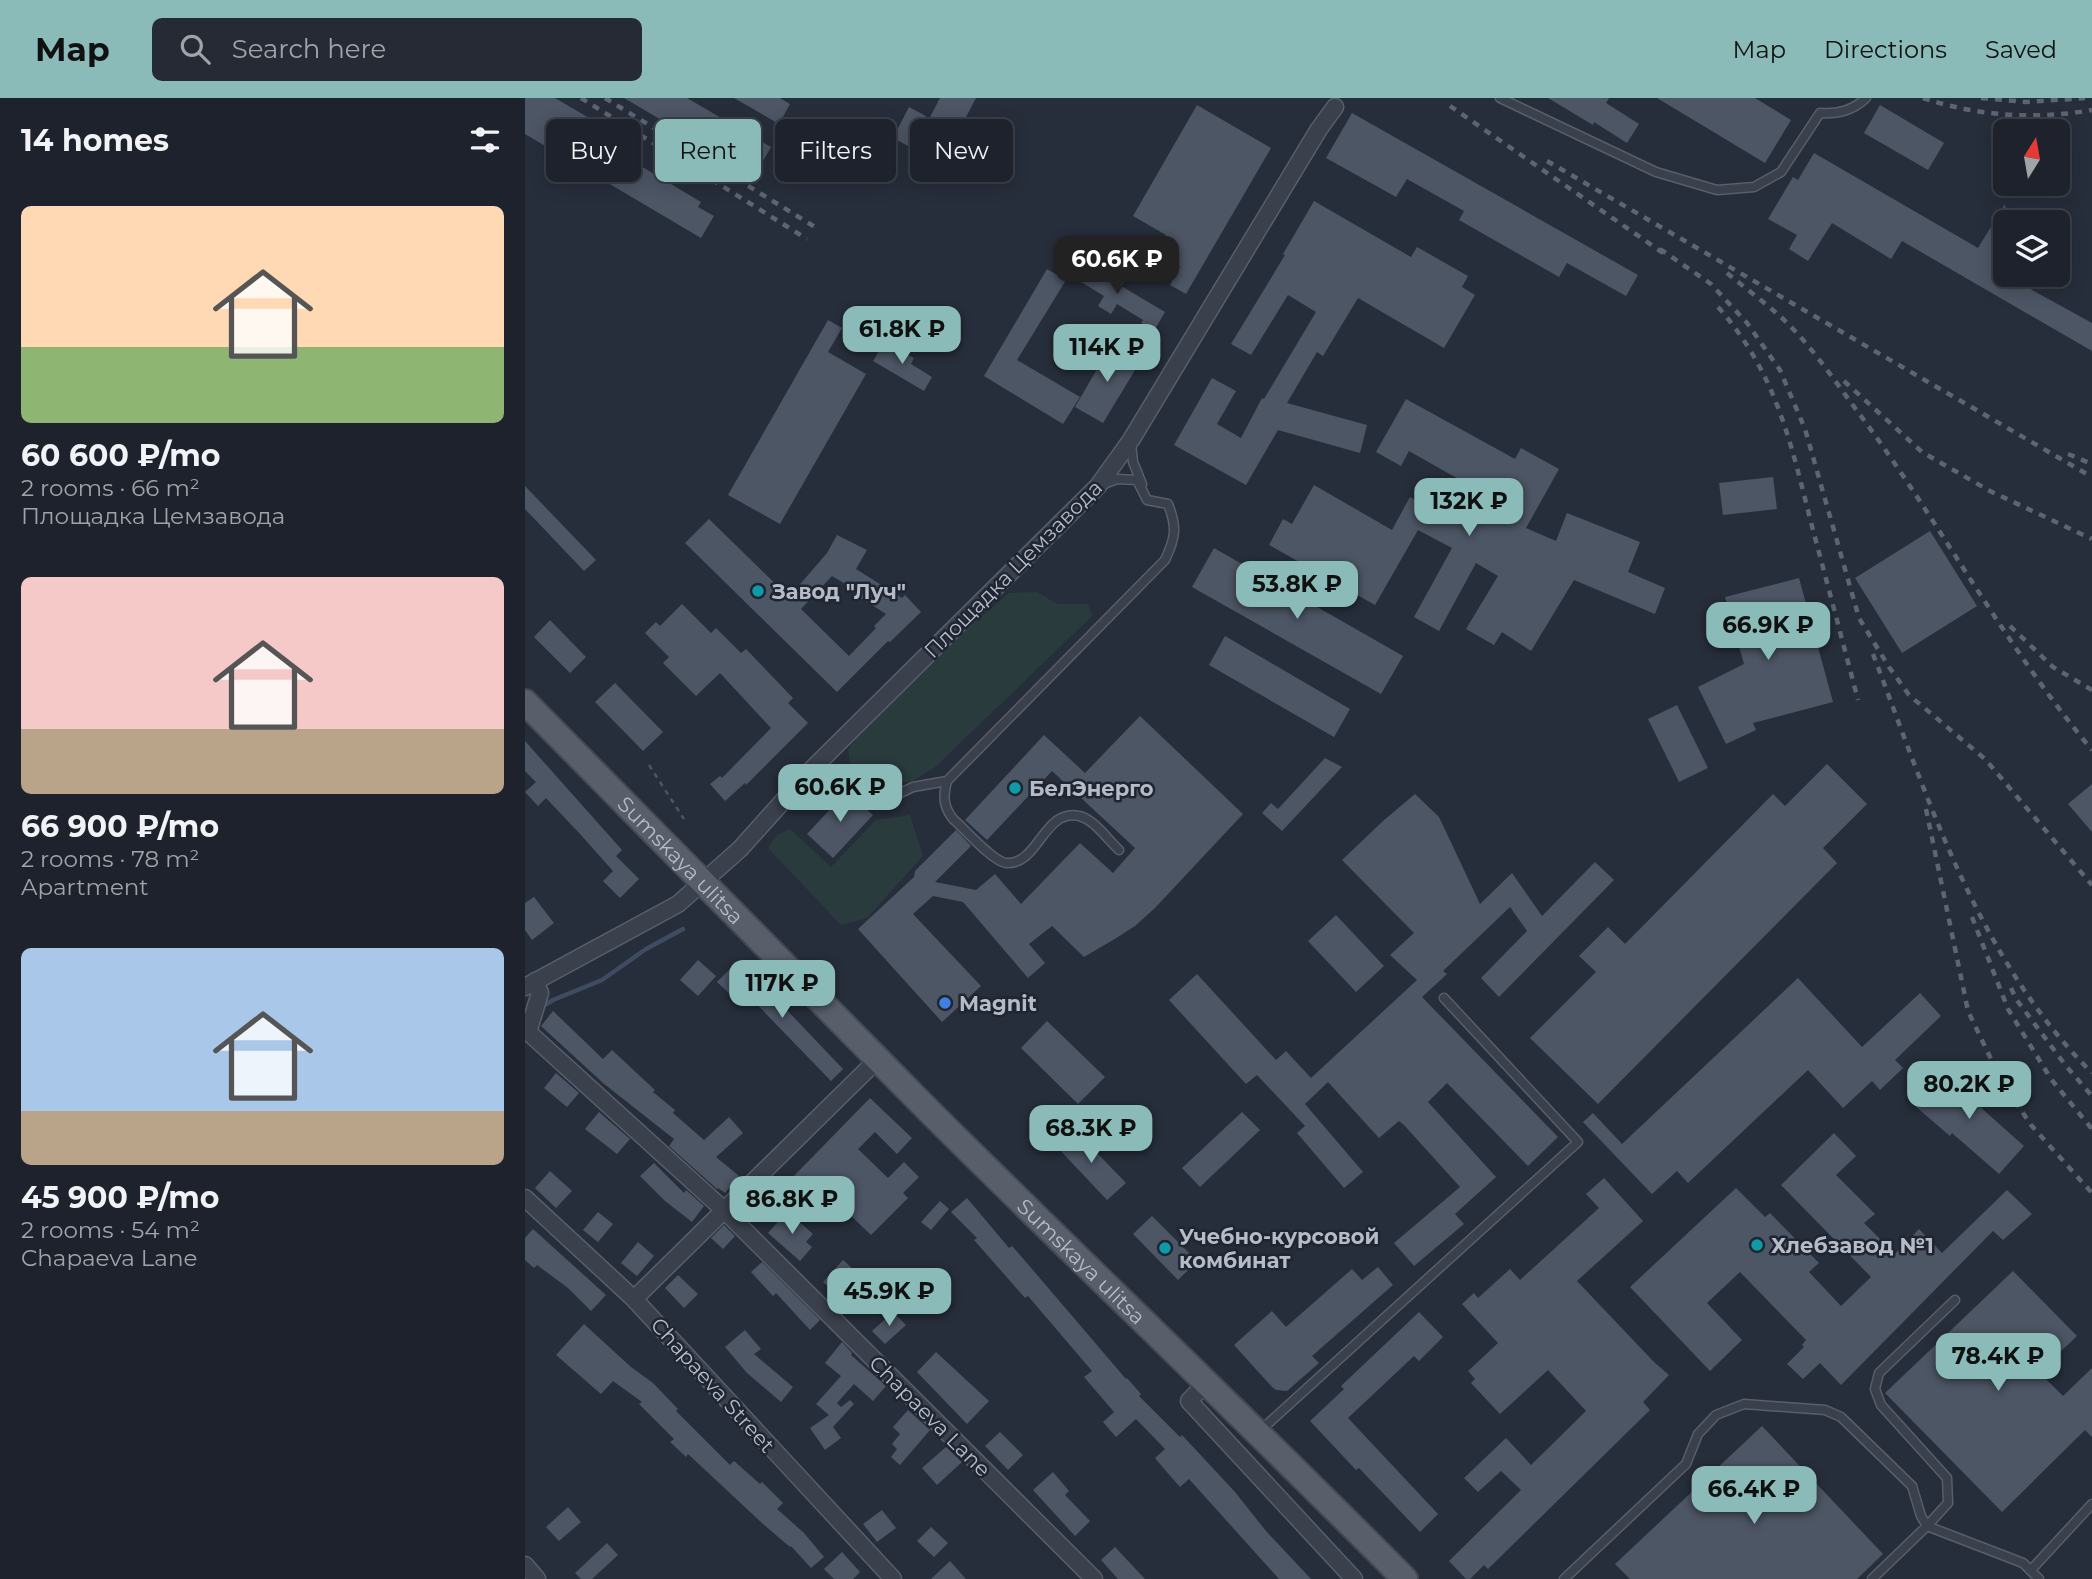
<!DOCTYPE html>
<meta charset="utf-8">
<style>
body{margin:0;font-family:Montserrat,sans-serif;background:#252a34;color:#f1f3f6;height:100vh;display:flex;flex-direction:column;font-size:26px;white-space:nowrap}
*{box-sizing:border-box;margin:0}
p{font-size:23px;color:#a0a4a9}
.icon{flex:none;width:38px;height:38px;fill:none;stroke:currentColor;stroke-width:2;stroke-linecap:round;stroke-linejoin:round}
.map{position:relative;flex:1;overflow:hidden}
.panel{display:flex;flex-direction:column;background:#1d222c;width:525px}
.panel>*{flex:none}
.banner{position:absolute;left:21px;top:21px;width:665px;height:63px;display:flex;gap:14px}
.needle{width:46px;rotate:11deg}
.fabs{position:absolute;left:1468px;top:21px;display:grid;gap:14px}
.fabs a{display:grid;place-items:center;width:77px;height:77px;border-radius:10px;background:#1d222c;box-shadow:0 4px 18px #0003,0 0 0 2px #3b3f48;font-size:35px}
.price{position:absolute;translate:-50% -60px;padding:0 16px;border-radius:14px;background:#8bbbb9;color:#111;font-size:23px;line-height:46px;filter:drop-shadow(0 2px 4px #0008)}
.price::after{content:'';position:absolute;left:50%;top:42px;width:21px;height:16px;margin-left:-10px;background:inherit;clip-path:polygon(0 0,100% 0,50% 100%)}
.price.on{background:#222;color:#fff}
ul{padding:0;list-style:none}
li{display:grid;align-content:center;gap:14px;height:371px;padding:0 21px}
li span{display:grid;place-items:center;height:217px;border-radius:10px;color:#555}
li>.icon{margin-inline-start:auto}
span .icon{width:126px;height:126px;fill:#fffc;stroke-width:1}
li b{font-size:30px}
h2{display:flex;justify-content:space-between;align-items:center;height:84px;padding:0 21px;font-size:30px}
.pill{padding:0 24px;border-radius:10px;background:#1d222c;box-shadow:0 4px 18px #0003,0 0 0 2px #3b3f48;font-size:24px;line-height:63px}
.pill.on{background:#8bbbb9;color:#111}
header{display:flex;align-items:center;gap:42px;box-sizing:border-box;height:98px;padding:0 35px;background:#8bbbb9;color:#111}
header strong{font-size:33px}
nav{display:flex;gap:38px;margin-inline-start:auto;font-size:24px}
.search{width:490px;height:63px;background:#252a34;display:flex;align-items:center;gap:18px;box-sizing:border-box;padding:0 24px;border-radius:10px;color:#a0a4a9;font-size:26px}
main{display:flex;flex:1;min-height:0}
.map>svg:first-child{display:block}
</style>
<header>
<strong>Map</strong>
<div class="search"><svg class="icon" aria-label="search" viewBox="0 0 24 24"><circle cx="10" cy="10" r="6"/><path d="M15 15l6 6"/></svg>Search here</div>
<nav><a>Map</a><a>Directions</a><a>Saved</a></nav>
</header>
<main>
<section class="panel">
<h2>14 homes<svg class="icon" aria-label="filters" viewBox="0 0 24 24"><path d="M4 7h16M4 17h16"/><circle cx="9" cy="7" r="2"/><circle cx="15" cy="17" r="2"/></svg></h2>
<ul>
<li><span style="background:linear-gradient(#ffd9b3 65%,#8fb573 0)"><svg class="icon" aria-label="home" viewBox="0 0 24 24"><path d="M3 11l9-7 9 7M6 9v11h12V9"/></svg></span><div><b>60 600 ₽/mo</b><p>2 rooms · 66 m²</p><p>Площадка Цемзавода</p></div></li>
<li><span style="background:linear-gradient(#f6c9c9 70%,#b9a48a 0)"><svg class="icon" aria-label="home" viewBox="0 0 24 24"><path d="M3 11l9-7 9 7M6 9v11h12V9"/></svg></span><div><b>66 900 ₽/mo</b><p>2 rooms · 78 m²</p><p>Apartment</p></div></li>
<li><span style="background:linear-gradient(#a9c7e8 75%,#b9a48a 0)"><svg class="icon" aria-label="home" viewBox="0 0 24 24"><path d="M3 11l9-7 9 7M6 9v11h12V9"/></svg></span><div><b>45 900 ₽/mo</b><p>2 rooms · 54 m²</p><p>Chapaeva Lane</p></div></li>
</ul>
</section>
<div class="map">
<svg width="1567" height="1481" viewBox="0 0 1567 1481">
<rect width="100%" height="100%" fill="#272e3b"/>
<path fill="#2a3b3d" d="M512,494l20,12h31l4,12 -157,151 -24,15 -31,1 -20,-7 -10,-12 -2,-14 9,-13 93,-94 59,-50z
M385,717l13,41 -56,62 -26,7 -73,-77 9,-13 13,-6 41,38 45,-47z"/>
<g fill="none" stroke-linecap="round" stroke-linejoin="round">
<path stroke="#3e4b62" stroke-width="4.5" d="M15,910l13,-8 49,-20 44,-31 37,-20"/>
</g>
<path fill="#4d5665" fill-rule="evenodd" d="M0,0h30l77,45 -8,13 77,46 -3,5 16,9 -13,22 -176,-104z
M99,0h63l84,49 -16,28z
M209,0h46l10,6 -11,20z
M415,0h36l-21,40 -28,-15z
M1023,0h61l-3,5 33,21 -12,19 -33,-21 -1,3z
M1132,0h98l36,22 -26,43z
M672,7l74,43 -85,146 -16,-9 10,-19 -24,-13 10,-18 -33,-19z
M1355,7l64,38 -16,27 -64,-37z
M384,9l17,9 -16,31 -17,-9z
M827,15l286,162 -12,21 -59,-33 -8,14 -100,-57 5,-9 -57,-32 -11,18 -70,-39z
M1289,55l164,95 27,-44v3l25,15h-25v53l87,48v28l-190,-110 -11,18 -59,-36 -24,38 -19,-12 8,-14 -29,-16 25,-42 5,3z
M789,103l97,56 6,-10 51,29 -6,11 13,8 -31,53 -86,-50 -35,58 -6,-4 -30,51 80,22 -7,28 -82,-23 -32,55 -72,-40 38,-67 24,13 -19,33 24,14 21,-40 2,1 52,-87 -28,-17 -37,60 -20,-11 54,-89 -2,-1z
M552,162l88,52 -11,19 -13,-8 2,-3 -26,-16 -6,10 -13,-8 6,-10 -36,-22z
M522,171l19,11 -49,80 63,37 -17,27 -79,-48z
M303,222l14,8 -14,24 38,22 -86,150 -52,-29z
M360,243l29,17 -3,6 21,13 -8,14 -51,-30z
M586,247l29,17 -37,61 -28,-16z
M881,301l109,60 6,-11 38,21 -33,59 30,13 11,-28 73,29 -12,30 37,16 -10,26 -81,-34 -43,71 -29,-19 -8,13 -28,-16 32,-53 -22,-13 -37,68 -25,-14 38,-69 -34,-18 -43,75 -106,-60 14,-26 9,5 22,-39 78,45 18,-33 62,33 18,-33 -81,-46 -8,15 -25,-14z
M1248,379l4,32 -54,6 -4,-32z
M0,388l71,74 -12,11 -59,-62z
M184,421l80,78 38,-44 10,-18 30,15 -11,19 46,29 3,-3 16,17 -31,30 -2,-1 -51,51 -152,-149zM307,478l20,12 -2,3 36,23 -12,12 2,2 -27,28 -48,-47z
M1405,433l47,75 -75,47 -47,-75z
M689,450l189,108 -22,38 -189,-107z
M1274,480l34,124 -80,21 3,7 -30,14 -28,-57 46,-23 -19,-67z
M157,506l29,29 5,-5 25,25 5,-4 47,49 -5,5 20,20 -62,62 -1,-2 -20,18 -15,-17 10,-8 2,2 49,-50 -51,-55 -24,23 -33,-33 6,-6 -24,-24 11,-11 4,4z
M25,522l36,37 -16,16 -36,-36z
M700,538l125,73 -16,28 -125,-72z
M90,585l48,49 -20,19 -48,-49z
M1152,607l31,63 -29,14 -31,-63z
M615,618l103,98 -88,94 -20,18 -17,11 -34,20 -32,-31 -23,18 16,19 -17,15 -65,-76 -30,-6 -20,18 68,72 -39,36 -84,-93 56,-52 1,-6 41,-41 15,16 -36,36 41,8 19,-16 26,30 59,-61 33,30 22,-25 -83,-77 -65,69 -22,-20 79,-85 41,38z
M0,643l97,109 -6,6 23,23 -19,19 -17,-17 10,-10 -33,-37 -34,-36 -8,8 -13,-14 11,-10 -11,-11z
M800,660l17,9 -60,64 -20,-18 9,-10 7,6z
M1302,666l40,40 -44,44 14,15 -239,241 -68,-66 66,-66 -17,-16 29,-29 17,17 148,-150 12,12z
M1567,686v48l-24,-28z
M322,693l26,24 -40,43 -26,-24z
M890,696l24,23 41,87 32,-31 30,43 53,-54 19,18 -115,117 -18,-19 46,-47 -17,-24 -67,64 4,3 -25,23 136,140 -30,29 -81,-83 -19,19 68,75 -41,37 9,10 -50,42 -20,-23 66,-56 -56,-62 -5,-4 -20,17 -51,-56 -23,22 58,68 -19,16 -47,-55 8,-7 -48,-51 -11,9 -77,-84 28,-26 79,86 10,-9 25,27 106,-98 -27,-25 24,-22 -72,-73 41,-39z
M9,799l20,26 -22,17 -7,-10v-27z
M811,817l48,51 -28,26 -48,-51z
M173,862l18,16 -18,20 -18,-16z
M209,867l24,22 4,-3 81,85 -12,12 -91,-94 -8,9 -15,-14z
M1273,880l64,69 58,-54 21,23 -46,44 8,8 -23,22 -8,-9 -29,27 -35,-38 -120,113 -11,-12 -25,23 -69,-72 10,-9 29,31z
M28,913l50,48 9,-9 43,40 -2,2 22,18 -2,3 31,27 25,-23 14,16 -27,24 23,19 -14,17 -7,-5 -1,1 -48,-43 5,-7 -71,-56 -62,-57z
M522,923l58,56 -27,27 -57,-56z
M1423,971l36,32 -5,5 45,40 -25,28 -47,-41 -2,3 -35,-30z
M31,975l23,20 -12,14 -23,-19z
M345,1000l42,40 -15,16 -22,-22 -17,17 30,29 16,-16 15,15 -16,16 5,5 -37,37 -28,-27 9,-10 -21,-21 -22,22 -19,-19z
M74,1014l31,27 -13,15 -32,-25z
M717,1014l18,18 -60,57 -18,-19z
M550,1032l51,53 -19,17 -50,-53z
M1309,1035l22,23 -20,19 39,39 -11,9 31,31 24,-25 23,24 65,-63 25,24 -29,26 -10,-9 -152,154 -21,-22 -17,16 -16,-15 17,-17 -2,-2 4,-5 -66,-68 -33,31 35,37 -32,31 -80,-84 106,-99 29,29 5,-4 49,50 -10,9 32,34 30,-29 -90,-92z
M129,1065l30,30 2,-3 18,16 -12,16 -27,-21 -25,-25z
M25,1073l22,20 -16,17 -21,-20z
M1079,1080l39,43 -66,60 77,81 15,13 -26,27 7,8 -162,159 -4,-4 -14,14h-4l-17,-18 72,-71 -20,-19 -23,21 -14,-14 42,-40 25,27 55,-54 -38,-41 -48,44 -29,-31 4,-4 -7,-8 30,-28 -36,-39 12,-11 4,5 32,-29 10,11 79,-72 -13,-14z
M442,1100l42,50 3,-2 14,16 100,117 1,-1 14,16 -2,2 41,41 2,-2 53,57 31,39 45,48h-32l-90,-100 -9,8 -14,-16 -11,-13 10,-9 -29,-30 -20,18 -13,-15 11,-10 -30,-35 8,-6 -64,-75 -3,2 -51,-58 3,-2 -26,-26z
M415,1103l9,8 -18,21 -10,-8z
M262,1113l26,23 -7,8 6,5 -12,14 -32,-28z
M73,1114l15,12 -15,18 -15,-12z
M627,1118l45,45 -19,19 -45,-46z
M199,1127l11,11 -12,13 -12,-11z
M8,1131l73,66 -15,16 -23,-23 -31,-23 -3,3 -9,-8v-22z
M113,1144l16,14 -17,20 -16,-13z
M318,1162l20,18 -20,22 -20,-18z
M237,1164l58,58 -10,10 -34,-37 -3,3 -22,-24z
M853,1169l15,18 -81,71 7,7 -32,28 -11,-1 -4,-3 -38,-42 38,-34 14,16 66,-58 10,11z
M1488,1173l64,65 -38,36 24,24 29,-28v69l-7,-7 -83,82 -117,-119z
M153,1177l20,19 -14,14 -19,-20z
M368,1214l13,13 -21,19 -13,-13z
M894,1214l24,25 -24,24 -5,-5 -66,62 90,96 -18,18 -61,-64 -3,2 -46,-49 34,-32 -3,-3z
M59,1226l47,43 22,16 25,26 -2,2 54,54 4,-4 26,23 2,-2 21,21 -6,6 27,24 20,24 -13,11 -20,-22 -1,1 -27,-23 -75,-70 -2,3 -16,-15 4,-3 -35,-35 3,-2 -29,-21 -12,13 -45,-39z
M220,1232l16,19 -7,5 39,33 -12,15 -34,-29 -22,-26z
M317,1244l10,11 -1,2 35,31 -13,15 -19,-17 -17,19 4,4 9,-7 4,4 -21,23 8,11 -16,12 -15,-22 19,-13 -13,-11 25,-28 -16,-13z
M411,1254l53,49 -22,23 -50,-52z
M383,1312l22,20 -30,35 -9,-8 6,-8 -5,-5 8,-10 -7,-7z
M1237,1328l121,128 -26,25h-227l-15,-15z
M475,1334l23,23 -15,15 -23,-24z
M421,1349l16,15 -25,23 -15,-17z
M528,1374l16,19 -4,4 25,26 -15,15 -42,-46z
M43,1409l13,15 -22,19 -13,-14z
M357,1412l14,18 -19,14 -14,-18z
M406,1429l17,16 -14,14 -17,-16z
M82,1445l11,12 -26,24h-11l-6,-6z
M590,1449l30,32h-27l-17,-19z
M317,1454l18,20 -7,7h-19l-10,-10z
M425,1463l16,18h-35z"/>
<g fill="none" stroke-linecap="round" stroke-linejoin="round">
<g stroke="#585e6a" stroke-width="11">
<path id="lane" d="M975,0l156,74 61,18 37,-3 27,-15 39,-59c18,1 32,-2 46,-15
M606,345l2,19 9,22
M576,387l16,-6 20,1 10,20 21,4c9,23 8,33 -3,56l-218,221c-4,15 -4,25 6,38 12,10 39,42 53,44 32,3 38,-55 73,-47 15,3 29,24 40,34
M285,673l22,8 42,8 14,12 25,-12 34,-6
M736,1332l317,-288 -134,-144
M1506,1472l61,-66
M1039,1481l122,-115 12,-30 18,-19 28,-11 81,6 16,7 71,69 9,30 6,10 96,37 16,16
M1347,1481l55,-53 21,-23 -1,-25 -66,-73 -6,-16 4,-16 76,-73"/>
</g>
<g stroke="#585e6a" stroke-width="19">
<path id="street" d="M10,883l5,12 -12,39 196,178 370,369
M0,889l153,-83 62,-55 70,-78 288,-285 33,-46 188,-311 16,-22
M0,1100l109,101 259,280
M109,1201l244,-240
M681,1285l-17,18 165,178
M0,1467l12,14"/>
</g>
<g stroke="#434955" stroke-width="28">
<g id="primary">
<path id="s1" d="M0,604c135,136 268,273 404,409 158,157 319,310 476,468"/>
</g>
</g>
<path stroke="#48585b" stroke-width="2.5" stroke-dasharray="5 5" stroke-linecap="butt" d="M124,667l35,54"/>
<use href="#lane" stroke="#3a404c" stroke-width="8"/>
<use href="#street" stroke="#3a404c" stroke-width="16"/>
<use href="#primary" stroke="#585f6b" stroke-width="24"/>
<path stroke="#5d6472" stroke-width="4.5" stroke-dasharray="7 7" stroke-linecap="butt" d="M56,0l226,141
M80,0l210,129
M1398,0c54,18 113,22 169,12
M1456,0l46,4 58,-4
M925,8l216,149
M1022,63l545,316
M1135,151l51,35 36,39 33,47 25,59 54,189 30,49 20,28 76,64 107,126
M1202,175c18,15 37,29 54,44 30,28 53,63 77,95 82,110 146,233 234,338
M1193,209c60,68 73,138 95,223 15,56 30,113 45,170
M1319,283l78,71 68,39 102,48
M1543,356l24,10
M1485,528l43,41 39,23
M1348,556c56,147 105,305 219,419
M1401,711l42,202 33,69 30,45 61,68
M1447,819l36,92 43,70 41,50
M1486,890l5,11 50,67 26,30"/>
</g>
<g fill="#0f9aa8" stroke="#1f2531" stroke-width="2.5">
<circle cx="233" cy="493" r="7"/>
<circle cx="490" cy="690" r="7"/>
<circle cx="1232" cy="1147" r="7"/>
<circle cx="640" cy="1150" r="7"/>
</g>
<circle fill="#3f7fe0" stroke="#1f2531" stroke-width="2.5" cx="420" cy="905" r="7"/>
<g text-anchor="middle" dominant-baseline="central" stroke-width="5" stroke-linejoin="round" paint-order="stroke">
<g font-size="21" fill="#b6bcc7" stroke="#1f2531">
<text transform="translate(488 471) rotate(-45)">Площадка Цемзавода</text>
<text stroke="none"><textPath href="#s1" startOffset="222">Sumskaya ulitsa</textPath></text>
<text stroke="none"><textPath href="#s1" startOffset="789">Sumskaya ulitsa</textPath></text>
<text transform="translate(188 1287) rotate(48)">Chapaeva Street</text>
<text transform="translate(405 1318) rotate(45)">Chapaeva Lane</text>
</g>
<g font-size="21" font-weight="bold" fill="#b6bcc7" stroke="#1f2531" text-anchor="start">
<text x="247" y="493">Завод "Луч"</text>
<text x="504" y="690">БелЭнерго</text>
<text x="434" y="905">Magnit</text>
<text x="654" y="1138">Учебно-курсовой<tspan x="654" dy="24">комбинат</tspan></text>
<text x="1246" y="1147">Хлебзавод №1</text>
</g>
</g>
</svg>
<div class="fabs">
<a><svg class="needle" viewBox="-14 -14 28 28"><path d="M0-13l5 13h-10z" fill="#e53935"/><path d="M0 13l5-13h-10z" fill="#a0a4a9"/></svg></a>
<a><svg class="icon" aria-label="layers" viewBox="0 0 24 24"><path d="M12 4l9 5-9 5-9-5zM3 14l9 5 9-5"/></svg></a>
</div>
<b class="price on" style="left:592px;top:198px">60.6K ₽</b>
<b class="price" style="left:377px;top:268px">61.8K ₽</b>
<b class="price" style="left:582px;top:286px">114K ₽</b>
<b class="price" style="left:944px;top:440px">132K ₽</b>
<b class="price" style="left:772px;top:523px">53.8K ₽</b>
<b class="price" style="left:1243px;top:564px">66.9K ₽</b>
<b class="price" style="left:315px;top:726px">60.6K ₽</b>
<b class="price" style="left:257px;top:922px">117K ₽</b>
<b class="price" style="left:1444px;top:1023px">80.2K ₽</b>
<b class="price" style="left:566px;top:1067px">68.3K ₽</b>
<b class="price" style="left:267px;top:1138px">86.8K ₽</b>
<b class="price" style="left:364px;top:1230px">45.9K ₽</b>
<b class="price" style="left:1473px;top:1295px">78.4K ₽</b>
<b class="price" style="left:1229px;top:1428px">66.4K ₽</b>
<div class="banner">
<a class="pill">Buy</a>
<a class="pill on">Rent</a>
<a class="pill">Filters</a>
<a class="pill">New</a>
</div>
</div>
</main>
